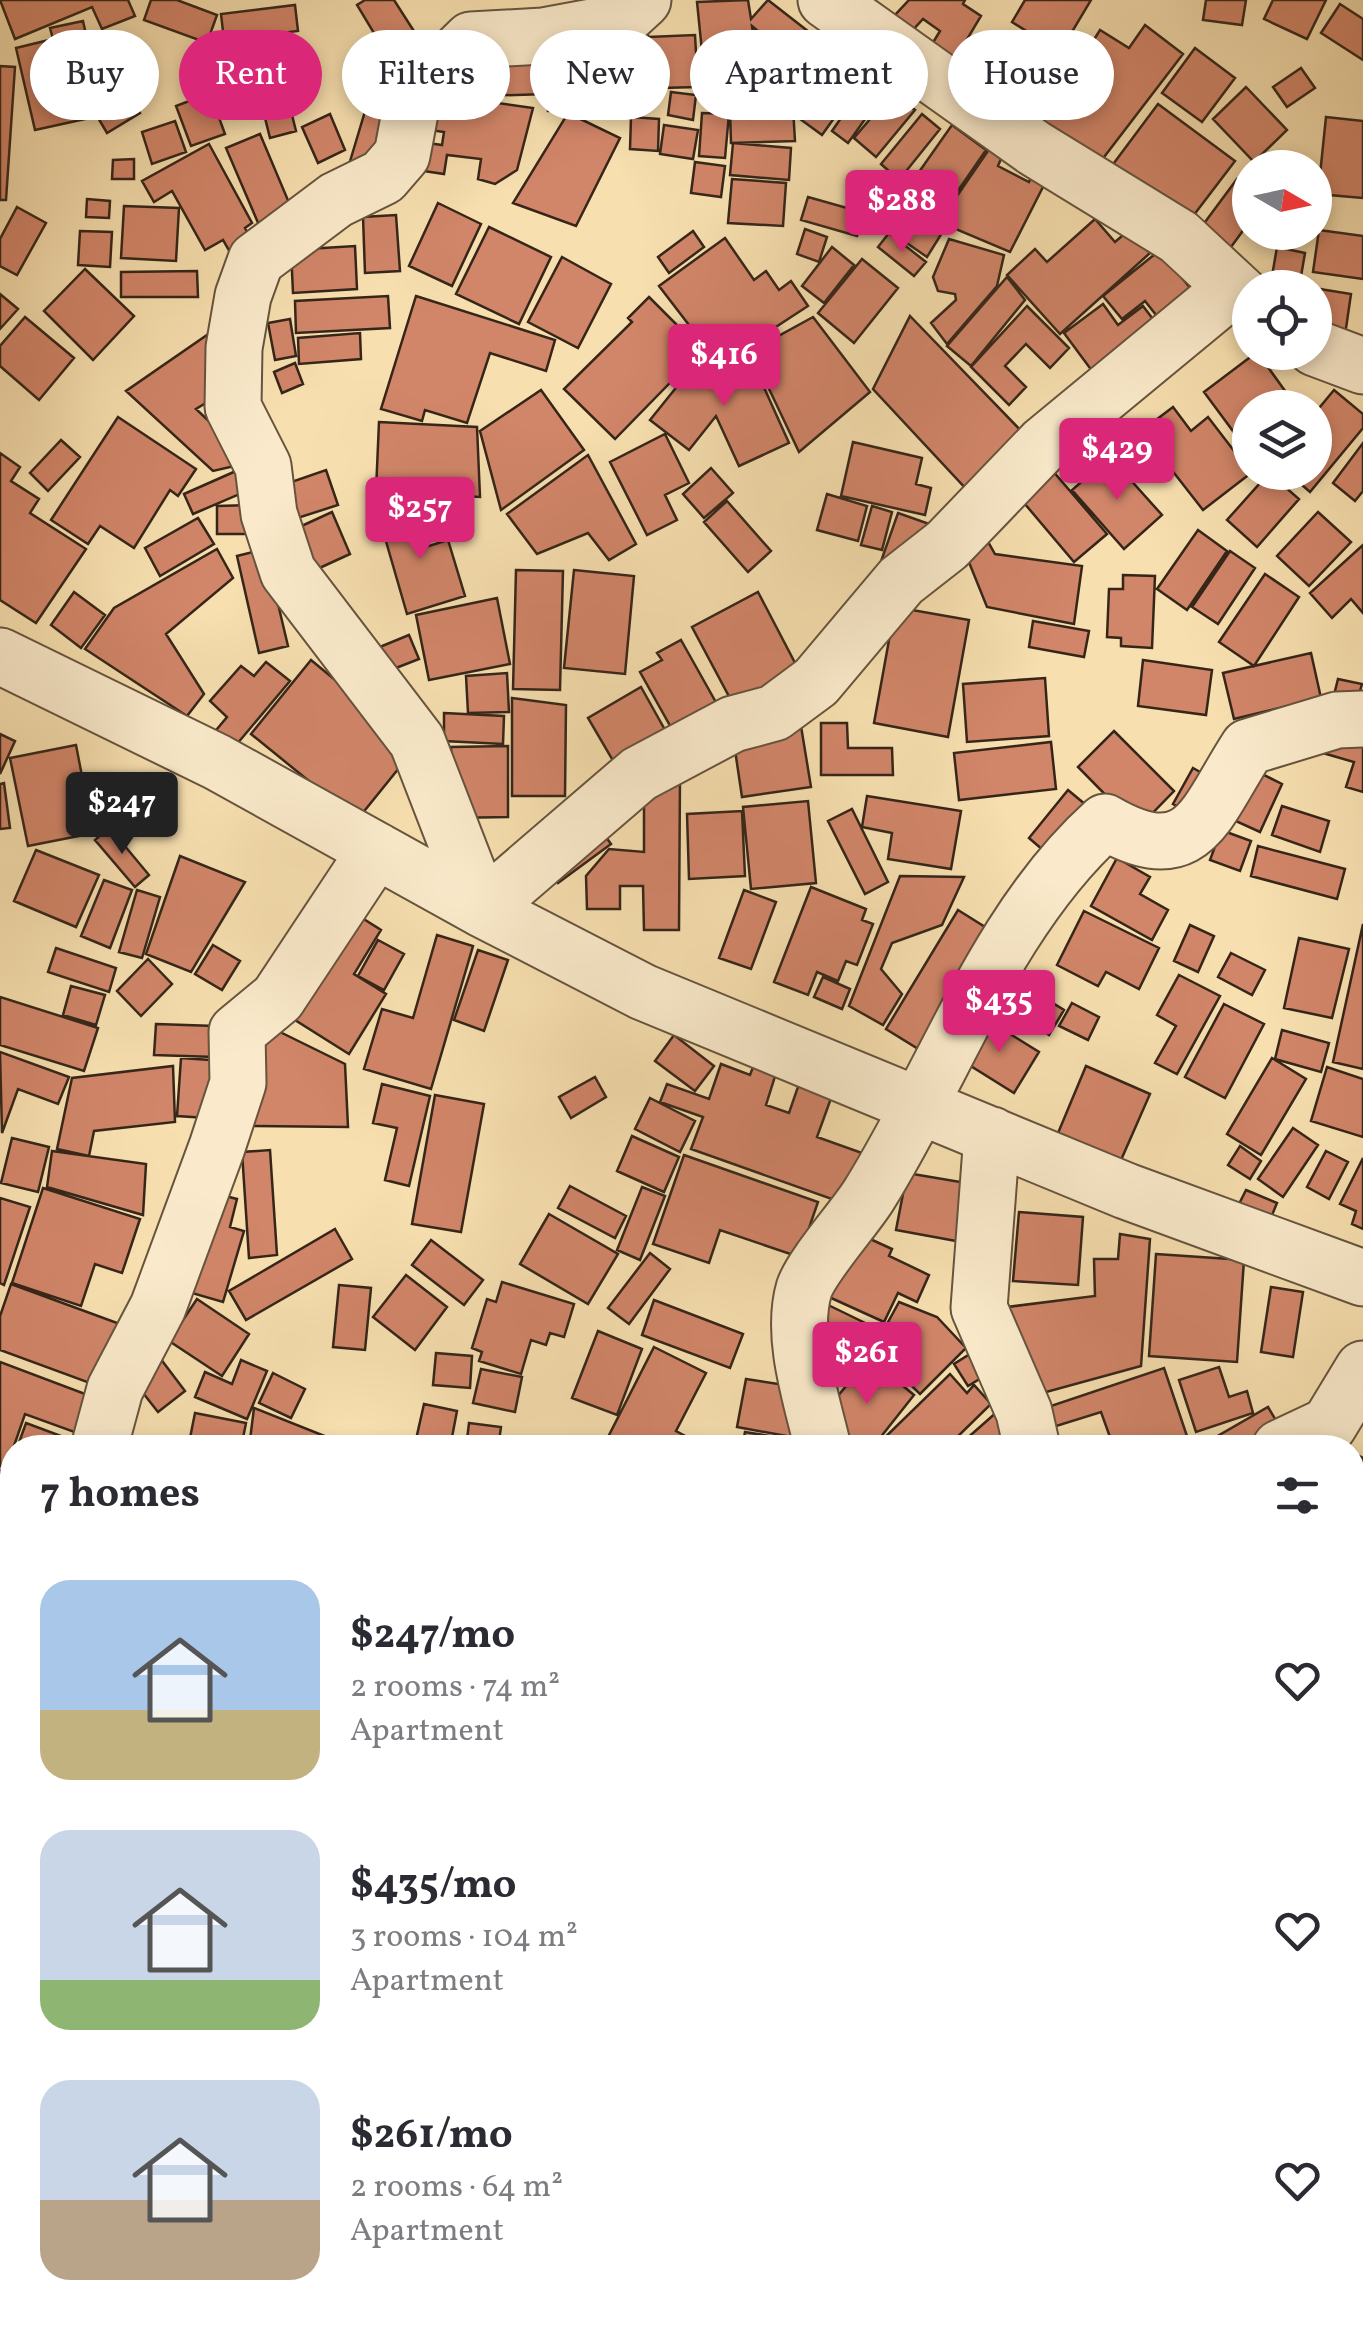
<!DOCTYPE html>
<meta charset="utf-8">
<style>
body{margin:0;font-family:Vollkorn,serif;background:#f7f7f7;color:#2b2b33;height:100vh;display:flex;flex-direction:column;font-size:38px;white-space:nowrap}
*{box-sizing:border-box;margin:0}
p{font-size:32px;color:#7c7c81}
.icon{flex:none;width:55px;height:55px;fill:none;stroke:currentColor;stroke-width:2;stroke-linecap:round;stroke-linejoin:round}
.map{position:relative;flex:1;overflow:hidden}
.panel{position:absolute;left:0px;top:1435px;width:1365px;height:892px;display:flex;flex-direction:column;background:#fff;border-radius:40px 40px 0 0;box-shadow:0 5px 15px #0003}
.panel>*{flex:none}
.guide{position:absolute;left:30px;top:30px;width:1305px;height:90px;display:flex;gap:20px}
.needle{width:65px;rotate:99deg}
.controls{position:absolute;left:1232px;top:150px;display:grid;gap:20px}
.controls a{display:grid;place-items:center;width:100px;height:100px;border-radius:50%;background:#fff;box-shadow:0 5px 15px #0003;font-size:50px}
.price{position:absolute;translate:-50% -85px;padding:0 22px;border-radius:10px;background:#db2777;color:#fff;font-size:32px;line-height:65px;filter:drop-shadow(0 2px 5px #0008)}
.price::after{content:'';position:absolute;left:50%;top:60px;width:30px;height:22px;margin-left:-15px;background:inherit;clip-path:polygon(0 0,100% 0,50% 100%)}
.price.on{background:#222;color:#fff}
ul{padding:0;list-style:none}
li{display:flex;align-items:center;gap:30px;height:250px;padding:0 40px}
li span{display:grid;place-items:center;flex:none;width:280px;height:200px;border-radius:30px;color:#555}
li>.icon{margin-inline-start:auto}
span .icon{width:120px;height:120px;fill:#fffc;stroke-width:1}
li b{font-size:42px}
h2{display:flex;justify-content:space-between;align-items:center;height:120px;padding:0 40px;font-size:42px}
.tag{padding:0 35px;border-radius:45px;background:#fff;box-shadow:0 5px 15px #0003;font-size:35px;line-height:90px}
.tag.on{background:#db2777;color:#fff}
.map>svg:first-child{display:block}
</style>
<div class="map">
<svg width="1363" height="2326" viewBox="0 0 1363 2326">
<rect width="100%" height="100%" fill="#f7dfaf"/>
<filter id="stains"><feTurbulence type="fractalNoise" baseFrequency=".002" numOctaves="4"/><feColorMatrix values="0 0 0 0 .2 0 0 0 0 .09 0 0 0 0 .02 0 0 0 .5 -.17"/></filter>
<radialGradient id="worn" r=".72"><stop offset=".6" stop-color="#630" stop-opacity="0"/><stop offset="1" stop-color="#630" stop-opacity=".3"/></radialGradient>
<path fill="#d18569" stroke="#352619" stroke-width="2.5" d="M0,0h128l7,16 -33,13 -10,-22 -77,32z
M151,0h26l40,15 -10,28 -63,-23z
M365,0h29l25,39 13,-7 11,21 -39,30 -47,-78z
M748,0l3,19 17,-19 41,32 -20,25 -37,-31 6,43 -21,3 2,26 -32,3 -10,-99z
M909,0h56l-2,4 18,12 -34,57 -24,-14 17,-28 -17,-12 -11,12 -17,-16z
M1025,0h66l-31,52 -48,-30z
M1206,0h40l-4,25 -39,-5z
M1273,0h53l-19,39 -43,-20z
M1340,4l23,15v41l-42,-27z
M295,5l3,26 -74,9 -3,-26z
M83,21l17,76 -19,4 4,18 -50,11 -19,-82 37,-9 -3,-11z
M648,24v13l47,-2 3,52 -77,2 -2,-50z
M1145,25l38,29 -82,107 -64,-44 15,-26 -11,-6 10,-17 20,12 -9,15 21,13 26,-34 -26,-17 17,-27 29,18z
M585,44l2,49h-8l1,16 -32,2 -1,-17 -67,2 -2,-49z
M1195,48l40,30 -33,44 -40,-29z
M139,50l16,17 -22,20 -16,-16z
M838,57l26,19 -42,59 -26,-19z
M0,66l15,1 -9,133h-6z
M1301,68l14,20 -28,19 -14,-20z
M773,74l3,28 -29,3 -3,-27z
M871,75l17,12 -40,56 -16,-12z
M125,85l15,28 -33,20 -16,-27z
M1246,87l41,43 -33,32 -41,-43z
M421,92l112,16 -16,62 -22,14 -17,-5 3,-20 -34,-4 -3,19 -34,-5 4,-28 28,4 2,-13 -28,-4z
M671,92l25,3 -3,25 -25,-5z
M893,92l22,18 -39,47 -22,-19z
M210,93l15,41 -34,12 -15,-40z
M287,95l9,36 -26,7 -9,-36z
M1158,104l77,57 -48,63 -76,-57z
M366,108l29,9 -17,59 -30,-8z
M793,108l2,33 -64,2 -1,-33z
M568,113l52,25 -44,88 -63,-23z
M702,113l27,1 -4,44 -26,-2z
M330,114l15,36 -27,13 -16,-36z
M922,114l18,15 -41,51 -18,-16z
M631,117l28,2 -1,32 -28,-2z
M1326,117l37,4v77l-45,-4z
M175,121l11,31 -34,12 -10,-32z
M664,125l34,5 -5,29 -33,-5z
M952,125l34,25 -51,74 -35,-25z
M260,134l38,90 -33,15 -39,-91z
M733,143l58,5 -2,32 -59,-5z
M209,144l43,79 -7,5 11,21 -21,12 -12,-21 -18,10 -33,-59 -18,11 -12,-21z
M990,148l13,6 -5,12 31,16 5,-12 14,7 -38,75 -71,-30z
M134,159v20h-22l1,-19z
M695,162l30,4 -4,31 -30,-4z
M732,179l54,4 -3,43 -55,-3z
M1237,179l13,9v33l-30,41 -29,-21z
M808,197l57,16 -8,23 -56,-16z
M87,199l23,2 -1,17 -23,-1z
M893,199l17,15 -17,20 -18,-16z
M438,203l43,21 -29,62 -43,-20z
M124,206l55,2 -3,53 -55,-3z
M17,207l29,16 -29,52 -17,-9v-27z
M396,215l4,56 -35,2 -2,-56z
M916,216l26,17 -15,24 -26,-18z
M1095,219l20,23 14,-12 21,23 -90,81 -53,-59 28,-26 12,13z
M489,227l62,30 -32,67 -63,-30z
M805,229l22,8 -8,25 -22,-8z
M1319,230l44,6v43l-50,-7z
M80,231l32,1 -2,35 -32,-2z
M693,231l11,16 -35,26 -11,-16z
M889,233l37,29 -12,14 -36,-29z
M725,238l29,42 12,-9 13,19 12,-9 17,25 -89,58 -60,-78z
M949,239l55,16 -7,31 -50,58 -16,-21 25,-23 -1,-6 -17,-3 -5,-14z
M355,246l2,43 -64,4 -2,-43z
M832,247l22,18 -30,38 -22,-17z
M1277,247l28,6 -6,35h-29z
M1160,250l38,48 -34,27 -19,-24 -23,18 -19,-23z
M562,257l49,27 -33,64 -50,-26z
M862,259l36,29 -44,55 -36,-30z
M85,269l49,47 -41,44 -49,-49z
M197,271l1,26h-77v-25z
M1007,277l18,23 -54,66 -24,-20z
M1320,289l31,5 -7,48 -29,-20z
M0,294l18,15 -18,20z
M388,296l2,32 -94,5 -1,-32z
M416,296l139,44 -9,31 -56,-18 -23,70 -42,-13 -3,11 -41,-12z
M649,297l53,53 -87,89 -51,-50 68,-67 -4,-4z
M1103,304l15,21 25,-19 22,29 -64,48 -37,-50z
M1027,306l42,42 -19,20 -24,-24 -21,22 21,21 -17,18 -38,-38z
M910,316l120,124 -61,52 -96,-103z
M25,317l49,41 -35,42 -39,-34v-20z
M813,317l57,75 -71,60 -48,-101z
M290,319l6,37 -21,4 -7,-37z
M360,333l1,26 -62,5 -1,-26z
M207,335l20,55 -31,19 56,53 -39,9 -87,-80z
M748,352l41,91 -50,23 -23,-50 -27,34 -39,-30 54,-67 12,16z
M1257,352l39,54 -46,2v34l-6,4 -40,-54z
M295,363l8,21 -21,9 -8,-21z
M541,390l43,60 -83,60 -21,-79z
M1334,390l29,24v14l-53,64 -23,-20h28v-59z
M1173,407l18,24 17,-14 43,56 -48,37 -43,-55 10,-8 -18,-24z
M118,417l78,52 -18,27 -8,-6 -36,58 -34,-22 -12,18 -37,-24z
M379,422l98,5 3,70 -104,-6z
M665,434l24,49 -24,12 12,25 -30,15 -37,-73z
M61,440l19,17 -32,34 -18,-18z
M853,442l69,16 -6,26 15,4 -6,27 -84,-19z
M1363,443v48l-8,10 -22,-18z
M0,453l20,14 -9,14 28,18 -9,14 56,36 -50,74 -36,-23z
M588,455l48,89 -27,16 -21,-27 -51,21 -30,-40z
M1110,457l52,58 -38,34 -52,-59z
M254,463l9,21 -70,30 -9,-20z
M711,468l22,25 -29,25 -21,-24z
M326,470l12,35 -56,18 -11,-34z
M1052,470l55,64 -33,28 -55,-65z
M1269,473l30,26 -42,48 -30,-27z
M398,494l4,10 -18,8 -8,-17z
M827,494l40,12 -9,35 -41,-11z
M727,501l44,50 -23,21 -44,-50z
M252,505l1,29h-36v-28z
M417,506l12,40 19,-6 17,56 -58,18 -28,-97z
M872,506l20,6 -10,38 -21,-5z
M332,512l18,42 -37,17 -18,-42z
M1318,512l33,30 -42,44 -32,-30z
M898,513l40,14 -59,40z
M198,518l16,26 -54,32 -15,-28z
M1198,530l29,21 -40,59 -30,-21z
M982,531l13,23 87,12 -8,58 -87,-17 -25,-62z
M1363,545v68l-12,-14 -19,19 -22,-25z
M217,549l16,29 -67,56 38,60 -17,22 -102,-67 29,-41z
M265,549l23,97 -29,7 -22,-97z
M1230,551l25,17 -37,56 -26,-17z
M516,570l47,1 -3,119 -47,-1z
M574,570l60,6 -9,98 -61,-6z
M1265,574l34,23 -45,69 -35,-24z
M1123,575l32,1 -3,72 -31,-2v-8l-14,-1 2,-48h14z
M74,592l31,23 -24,33 -30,-23z
M758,592l47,90 -65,35 -48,-90z
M497,598l13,66 -81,16 -13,-65z
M895,607l74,13 -21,117 -74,-14z
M1033,621l56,10 -5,26 -55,-10z
M409,635l10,24 -41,16 -8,-24z
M681,640l46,82 -45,25 -42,-75 22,-12 -5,-7z
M1311,653l10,45 -87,21 -11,-46z
M311,660l105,87 -59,73 -106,-86z
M1143,660l69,10 -6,45 -68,-9z
M266,662l24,19 -59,70 -19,-16 15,-18 -17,-16 31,-35 13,10z
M507,673l2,39 -41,1 -2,-37z
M1045,678l4,58 -82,6 -4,-58z
M1338,679l24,5 -5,17 -23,-6z
M641,687l33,59 -52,30 -34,-58z
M512,698l54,7 -1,91h-53z
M444,713l60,3 -1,28 -59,-3z
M800,720l11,67 -69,10 -10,-67z
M821,723h26l1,25h44l1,27h-72z
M1114,731l60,60 -36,37 -60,-61z
M0,734l15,7 -15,33z
M1363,738v54l-17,-5 8,-25 -31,-9z
M1051,742l5,47 -97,11 -5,-47z
M76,745l11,57 5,-1 7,31 -71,14 -18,-88z
M508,746v71l-57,1v-71z
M1193,768l23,13 -20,36 -23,-13z
M1252,769l30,15 -22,48 -31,-14z
M644,776h36l-1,154h-35l-1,-44h-23v23h-33l-1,-33 23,-27 35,3z
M4,783l6,45 -10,1v-45z
M1068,790l30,25 -40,48 -29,-25z
M867,796l94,15 -10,58 -63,-10 4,-26 -30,-6z
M808,801l8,82 -65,6 -8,-82z
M1282,806l47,15 -9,31 -48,-17z
M852,809l36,73 -23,12 -37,-73z
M742,811l3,65 -56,3 -2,-65z
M595,822l16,22 -53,39 -16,-22z
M109,827l40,48 -14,12 -40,-47z
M1221,830l30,11 -11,30 -30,-11z
M1258,846l87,23 -8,30 -86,-23z
M36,850l63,25 -23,52 -62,-26z
M180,856l65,26 -54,90 -45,-18z
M1117,858l33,19 -10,17 28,16 -16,30 -61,-34z
M900,876l64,1 -22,48 -50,18 -11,26 21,25 -19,31 -34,-19z
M104,880l28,10 -22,58 -29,-12z
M811,887l55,22 -4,11 11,4 -16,41 -11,-4 -8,20 -21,-9 -9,23 -34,-13z
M137,890l23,7 -18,61 -23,-6z
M744,890l32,12 -25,67 -32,-11z
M958,910l43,27 -73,118 -42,-26z
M351,911l30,19 -27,44 32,20 -37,60 -62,-39z
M1084,911l75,37 -20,41 -33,-17 -8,14 -41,-21z
M1363,924v145l-30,-7z
M1190,925l24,11 -16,36 -24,-11z
M437,935l36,11 -42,143 -67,-20 18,-60 31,9z
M1299,938l50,11 -17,69 -48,-10z
M378,940l26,14 -20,36 -26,-14z
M213,945l27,16 -18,29 -27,-16z
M56,948l60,20 -7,24 -61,-20z
M478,950l30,10 -24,71 -30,-11z
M1231,953l34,17 -13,25 -34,-18z
M148,959l24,25 -31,32 -24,-25z
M1004,973l60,37 -15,25 -60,-38z
M1179,975l41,21 -43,78 -22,-11 21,-37 -19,-11z
M823,977l27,12 -8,20 -28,-12z
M71,986l34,9 -9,30 -33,-10z
M0,997l98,31 -14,43 -84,-26z
M1072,1003l27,14 -11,23 -29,-14z
M1224,1004l40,20 -39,74 -40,-21z
M983,1017l56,35 -25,41 -56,-35z
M156,1024l59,2v31l-61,-2z
M1282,1030l47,13 -8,29 -46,-13z
M278,1031l67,33 3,63 -103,-1 1,-92z
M674,1035l40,31 -19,25 -40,-30z
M0,1052l69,25 -11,27 -40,-15 -16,44z
M181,1058l44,3 -3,58 -45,-3z
M1272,1058l34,21 -45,76 -34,-21z
M755,1062l22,8 -11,35 23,8 12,-35 33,12 -17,47 45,16 -19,50 -152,-54 12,-32 -43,-15 7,-18 42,15 12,-35 29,11z
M173,1066l2,56 -81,9 -5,25 -32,-7 15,-71z
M1086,1066l64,28 -29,66 -63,-27z
M1327,1067l36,12v58l-52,-16z
M595,1077l11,20 -35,21 -12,-21z
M382,1084l48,12 -21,90 -24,-6 12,-52 -24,-5z
M435,1095l49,9 -23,128 -49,-8z
M650,1098l45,23 -15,31 -45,-23z
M1293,1128l25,17 -35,52 -25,-18z
M632,1136l47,21 -15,35 -47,-21z
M12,1138l37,9 -11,45 -37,-9z
M1240,1146l21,15 -11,18 -22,-14z
M270,1150l7,105 -28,3 -7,-106z
M52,1151l94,13 -3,51 -96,-28z
M1326,1151l22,11 -19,37 -22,-12z
M684,1155l134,47 -19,55 -79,-27 -11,33 -56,-19z
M1363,1158v71l-11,-5 4,-13 -16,-7z
M907,1173l71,12 -11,58 -71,-13z
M570,1186l56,30 -11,22 -57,-30z
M642,1187l23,9 -25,64 -23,-10z
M43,1188l97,31 -18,54 -27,-9 -14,42 -69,-23z
M1246,1190l31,13 -7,17 -32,-14z
M205,1191l32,8 -7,28 14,4 -21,71 -45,-13z
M0,1198l30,9 -26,78 -4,-2z
M1019,1212l64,5 -5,68 -65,-4z
M549,1214l69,40 -30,50 -68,-40z
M335,1229l17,30 -106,61 -17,-29z
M857,1233l35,16 -3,7 40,19 -12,27 -19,-9 -14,29 -55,-25z
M1120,1234l30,5 -9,127 -113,31 -29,-89 96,-12 -1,-37h24z
M431,1240l52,40 -19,25 -52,-40z
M650,1253l20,16 -41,55 -21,-16z
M1156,1254l88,6 -7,102 -88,-6z
M406,1275l41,32 -32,43 -42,-33z
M502,1282l72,22 -10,33 -14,-4 -4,12 -15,-5 -10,34 -42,-13 3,-9 -10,-4 15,-49 9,3z
M11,1284l117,43 -22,62 -106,-39v-34z
M339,1285l32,3 -6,62 -32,-3z
M1271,1287l32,5 -10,65 -32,-5z
M197,1299l52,35 -27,42 -53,-35z
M654,1300l89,34 -13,34 -88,-33z
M820,1301l80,39 -13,26 -80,-38z
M899,1302l38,15 29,31 -46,46 -30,-29 18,-19 -21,-22z
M598,1331l44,18 -25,66 -45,-17z
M654,1347l52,26 -30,58 24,13 -1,4h-91l-4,-3z
M978,1349l13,23 -23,14 -14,-22z
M436,1353l36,3 -2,32 -37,-3z
M160,1358l25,33 -27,21 -26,-33z
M869,1358l45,37 -42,53h-18l-35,-29z
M241,1360l26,11 -20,48 -52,-22 10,-25 27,12z
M0,1362l101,38 -13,37 -63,-23 -19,55 -6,-3z
M1219,1367l10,30 18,-6 6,22 -57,19 -17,-52z
M1164,1368l27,80h-100l-1,-5 20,-6 -9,-25 -64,20 -7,-19z
M481,1369l41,8 -7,35 -42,-9z
M273,1373l32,16 -14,29 -32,-15z
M950,1374l17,19 7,-8 17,19 -45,44h-72z
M746,1379l58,9 -7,50 -60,-11z
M424,1404l33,7 -7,37 -35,-4z
M1268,1407l15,25 -27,16h-43l-4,-7z
M254,1408l93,37 -98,3z
M998,1411l23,37h-65z
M195,1413l51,10 -5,25h-53z
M26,1423l59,22 -1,3h-67z
M469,1423l32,4 -3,21h-32z
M745,1432l73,12 -1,4h-75z
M1355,1454l8,4v72l-10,-4z
M10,1469l2,82h-12v-81z
M12,1557v40l-12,2v-39z
M1363,1622v53l-11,2v-53z
M1363,1697v61l-11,4v-61z
M0,1698l12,7v129l-12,23z
M1363,1773v58l-6,2 -5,-57z
M1363,1840v57l-11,4v-57z
M0,1920l12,8v33l-12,20z
M1363,1950v48l-11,9v-53z
M12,1995v34l-12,-8z
M0,2051l12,8v99l-12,-8z
M12,2186v63l-12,-9v-37z
M1352,2188l11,4 -3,35 -8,-2z
M1363,2225v60l-11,-4v-30z
M0,2248l12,8v20l-12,20z
M17,2315h93l17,11h-117z
M112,2315h60l-7,11h-34z
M249,2315h112l-7,11h-87z
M372,2315h33l17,11h-57z
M521,2315h35l7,3 -4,8h-43z
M628,2315h120l-5,11h-120z
M987,2315h23l24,11h-52z
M1145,2315h60l-1,11h-60z
M1210,2315h79l-4,11h-77z
M1293,2315h30l-4,11h-31z"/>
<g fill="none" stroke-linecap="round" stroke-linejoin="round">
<g stroke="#66543e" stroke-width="59">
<path id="street" d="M643,0l-24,22 -76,14 -72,4 -58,57 -11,58 -19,22 -47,23 -80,60 -13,36 -9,52 -1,59 30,59 6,48 19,58 129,169 65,168 157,-135 94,-50 41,-11 42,-31 85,-101 46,-36 97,-101 189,-156
M826,0l208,148 145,89 71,66
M1315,348l48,18
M0,656l217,106 265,147 161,83 483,199 237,87
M992,1135l-13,173 45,104 8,36
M99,1448l16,-59 43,-82 59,-160 21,-64 -1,-51 41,-34 98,-148
M823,1448c-11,-47 -33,-111 -19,-159 8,-24 50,-70 65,-94 77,-123 127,-275 236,-373 89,51 100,-9 143,-75l89,-27 26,-1
M1280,1448l49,-23 34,-56
M0,1673h12
M1352,2154l11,4
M599,2326l4,-11"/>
</g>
<use href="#street" stroke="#faeacb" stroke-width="55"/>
</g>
<rect width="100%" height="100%" filter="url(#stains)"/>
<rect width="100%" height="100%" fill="url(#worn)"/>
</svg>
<div class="controls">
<a><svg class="needle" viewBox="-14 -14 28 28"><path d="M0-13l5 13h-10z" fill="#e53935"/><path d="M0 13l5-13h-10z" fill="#7c7c81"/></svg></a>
<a><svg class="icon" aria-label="locate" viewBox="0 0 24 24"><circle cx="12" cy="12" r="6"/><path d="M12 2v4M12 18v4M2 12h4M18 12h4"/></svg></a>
<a><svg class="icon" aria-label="layers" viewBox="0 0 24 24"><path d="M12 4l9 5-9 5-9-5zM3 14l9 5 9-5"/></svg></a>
</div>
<b class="price" style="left:902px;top:255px">$288</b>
<b class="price" style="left:724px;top:409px">$416</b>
<b class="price" style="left:1117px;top:503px">$429</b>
<b class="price" style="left:420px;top:562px">$257</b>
<b class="price on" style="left:122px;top:857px">$247</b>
<b class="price" style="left:999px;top:1055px">$435</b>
<b class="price" style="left:867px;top:1407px">$261</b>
<div class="guide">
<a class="tag">Buy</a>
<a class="tag on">Rent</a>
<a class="tag">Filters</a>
<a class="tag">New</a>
<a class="tag">Apartment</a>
<a class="tag">House</a>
</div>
<section class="panel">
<h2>7 homes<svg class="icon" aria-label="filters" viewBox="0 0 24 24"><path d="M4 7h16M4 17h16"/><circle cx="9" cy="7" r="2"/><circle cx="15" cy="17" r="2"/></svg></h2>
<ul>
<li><span style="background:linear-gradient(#a9c7e8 65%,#c2b280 0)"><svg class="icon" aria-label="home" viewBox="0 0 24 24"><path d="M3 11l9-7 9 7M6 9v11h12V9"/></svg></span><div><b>$247/mo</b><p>2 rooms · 74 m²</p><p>Apartment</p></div><svg class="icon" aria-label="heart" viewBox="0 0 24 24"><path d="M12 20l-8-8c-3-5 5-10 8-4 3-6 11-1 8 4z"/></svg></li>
<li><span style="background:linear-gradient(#c9d6e8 75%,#8fb573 0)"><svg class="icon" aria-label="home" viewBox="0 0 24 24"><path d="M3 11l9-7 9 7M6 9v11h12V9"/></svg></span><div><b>$435/mo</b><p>3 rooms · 104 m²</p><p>Apartment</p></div><svg class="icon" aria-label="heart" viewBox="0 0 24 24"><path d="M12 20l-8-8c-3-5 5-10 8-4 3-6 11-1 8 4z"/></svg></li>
<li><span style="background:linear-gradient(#c9d6e8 60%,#b9a48a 0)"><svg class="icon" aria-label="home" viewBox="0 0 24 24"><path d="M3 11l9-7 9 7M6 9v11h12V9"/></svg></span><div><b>$261/mo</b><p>2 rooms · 64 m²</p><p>Apartment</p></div><svg class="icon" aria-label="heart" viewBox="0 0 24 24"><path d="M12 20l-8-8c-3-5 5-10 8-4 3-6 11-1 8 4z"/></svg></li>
</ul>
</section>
</div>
